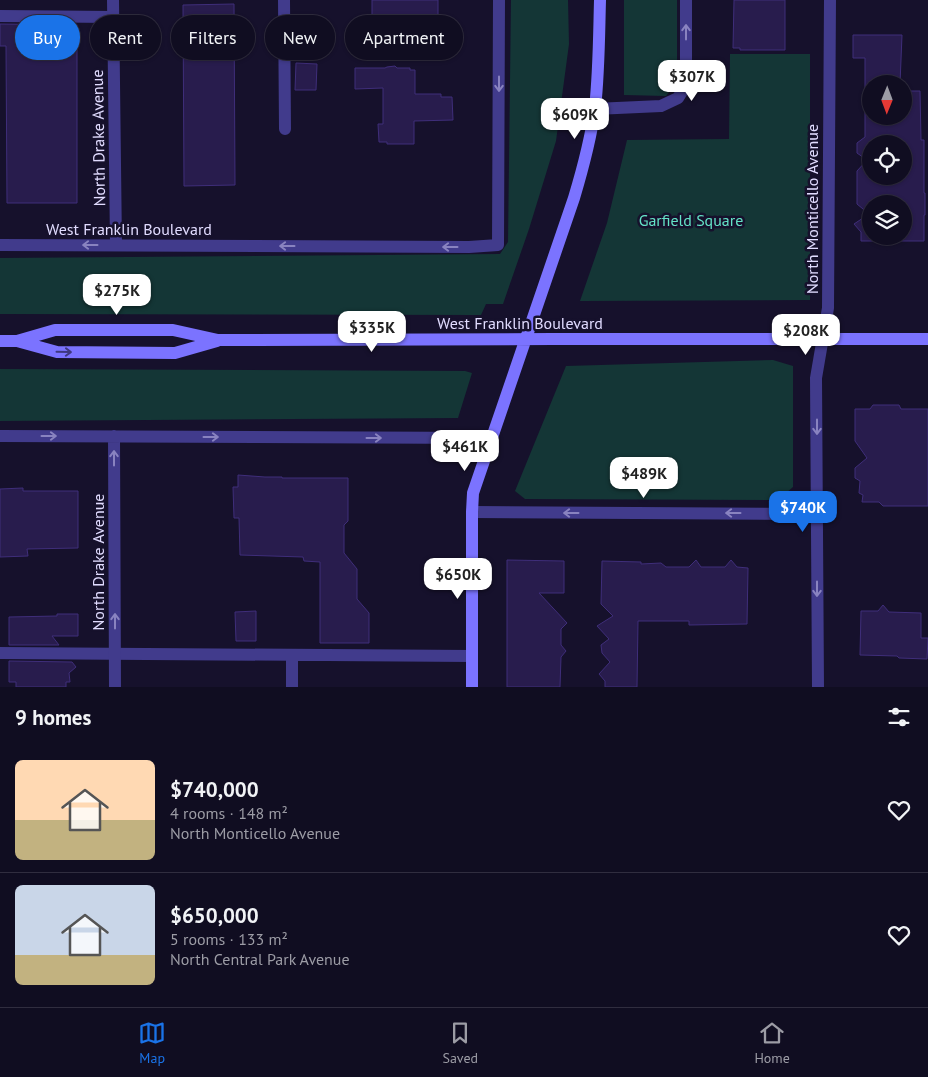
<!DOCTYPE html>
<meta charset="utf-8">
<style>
body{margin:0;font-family:"PT Sans",sans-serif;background:#19162a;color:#f1f3f6;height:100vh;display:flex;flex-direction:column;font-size:19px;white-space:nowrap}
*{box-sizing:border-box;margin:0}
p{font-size:16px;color:#9c9ca5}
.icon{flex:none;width:28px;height:28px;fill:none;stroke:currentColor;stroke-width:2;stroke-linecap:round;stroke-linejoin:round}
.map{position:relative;height:687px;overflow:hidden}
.panel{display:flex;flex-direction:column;background:#100d21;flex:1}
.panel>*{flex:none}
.guide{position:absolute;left:15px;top:15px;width:500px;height:45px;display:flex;gap:10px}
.needle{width:32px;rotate:181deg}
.tools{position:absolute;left:862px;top:75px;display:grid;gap:10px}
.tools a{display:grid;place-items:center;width:50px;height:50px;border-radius:50%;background:#100d21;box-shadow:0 1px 4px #0004,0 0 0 1px #302d3f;font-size:25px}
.price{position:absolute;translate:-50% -42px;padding:0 11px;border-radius:10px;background:#fff;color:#222;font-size:16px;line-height:32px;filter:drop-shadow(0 1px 2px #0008)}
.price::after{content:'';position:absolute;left:50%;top:30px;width:15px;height:11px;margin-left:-8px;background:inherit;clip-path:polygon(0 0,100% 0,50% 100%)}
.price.selected{background:#1a73e8;color:#fff}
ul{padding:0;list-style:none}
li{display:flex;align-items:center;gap:15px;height:125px;padding:0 15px}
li+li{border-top:1px solid #302d3f}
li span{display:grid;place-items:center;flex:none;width:140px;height:100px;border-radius:8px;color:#555}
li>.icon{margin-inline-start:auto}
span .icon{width:60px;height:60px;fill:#fffc;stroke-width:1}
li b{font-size:21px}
h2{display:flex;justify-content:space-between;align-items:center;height:60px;padding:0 15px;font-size:21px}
.pill{padding:0 18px;border-radius:22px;background:#100d21;box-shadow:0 1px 4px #0004,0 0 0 1px #302d3f;font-size:18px;line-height:45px}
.pill.selected{background:#1a73e8;color:#fff}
.menu{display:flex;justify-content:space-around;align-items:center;height:70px;border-top:1px solid #302d3f;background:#100d21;font-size:14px;color:#9c9ca5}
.menu a{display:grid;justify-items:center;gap:2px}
.menu .selected{color:#1a73e8}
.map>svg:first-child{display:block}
</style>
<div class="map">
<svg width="928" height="687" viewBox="0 0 928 687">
<rect width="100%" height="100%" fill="#16112c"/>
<path fill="#143636" d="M511,0h57l1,44 -13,97 -27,88 -26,75h-17l-5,11 -481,-1v-56l500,-4 8,-12z
M624,0h53v82l-11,14 -42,-1z
M730,54h80v246l-230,1 27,-78 20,-83 102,-1z
M773,360l20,6v121l-15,13 -253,-1 -10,-8 51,-125z
M0,369l465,2 7,2 -14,45 -458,3z"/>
<path fill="#281c4d" stroke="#3f2e7a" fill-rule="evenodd" d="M372,0h66v16l-66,2z
M734,0h51v50h-45v-2h-7z
M234,4l1,181 -51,1 -1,-181z
M0,24l77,1v178h-70l-1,-157h-6z
M853,35h49l-2,49h-29v32h33v-25h16l1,49h3v53h1v22h-1v26h-63v-9l-7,-8 15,-10 -12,-10v-33l10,-11 -10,-7v-10l8,-6v-79h-12zM871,144h33v32h-33zM871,204h33v32h-33z
M296,63l21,1 -1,26h-21z
M395,66l2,2h13v2h5v24h26v3h11l1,23 -39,1v23h-27v-2h-8l-1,-18h5v-36l-28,1v-21h30l2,-1z
M873,405h26l2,4h27v97h-45l-4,-4h-17l1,-7 -4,-2 1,-12 -5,-3v-10l12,-10 -12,-17v-32h15z
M238,475l27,2h17v1h66v43l-4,4v28l13,16v30l12,14v30h-49v-81l-16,-1 -1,-4 -63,-2 -1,-37h-5l-1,-31h5z
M23,488v3h55v57l-51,1 1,7 -28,1v-68z
M507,560l57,1v32h-25l28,30 -6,6v16l5,6 -5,6 -1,30h-53z
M696,560l5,7h24l6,-7 6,7 11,1 -1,56 -58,1v-4h-51l-1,66h-32v-6l-6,-7 11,-12 -8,-9 -1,-8 8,-6 -12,-13 16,-10 -12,-12 1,-43 39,1v2l20,-1 5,4h23z
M883,605l6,7 32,1v25h7l-1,21 -28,-1 -2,-2 -37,-1 1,-44h17z
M256,611v30h-20l-1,-29z
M57,614h21v22h-26l7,9h-50v-28l48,-1z
M9,661l63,1 4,5 -7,6 1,9h-4v5h-50v-5h-7z"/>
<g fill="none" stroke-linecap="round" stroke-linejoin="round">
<path stroke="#413b8c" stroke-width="12" d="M284,0l1,129
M0,16l114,1
M0,653l472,3
M292,655v32"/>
<path stroke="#413b8c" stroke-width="12" d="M113,0l3,245
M595,109l66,-3 17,-8 8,-13v-85
M0,245l469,2 29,-2 1,-245
M0,436l491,2
M114,436l1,251
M472,512l345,2
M818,687l-2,-309 12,-70 2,-308"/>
<path stroke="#7b73ff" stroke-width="12" d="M0,341h17l40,11 118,1 42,-12
M17,341l38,-11h118l45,10 334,-1h376
M472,687v-175l1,-19 101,-295c9,-30 17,-60 21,-90 4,-36 4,-72 5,-108"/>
</g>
<defs><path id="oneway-shaft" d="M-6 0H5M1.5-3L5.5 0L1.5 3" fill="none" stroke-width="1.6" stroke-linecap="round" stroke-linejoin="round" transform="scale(1.25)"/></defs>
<g stroke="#8983c0">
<use href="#oneway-shaft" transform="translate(686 32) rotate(-90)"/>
<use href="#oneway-shaft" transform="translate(499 84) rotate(90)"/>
<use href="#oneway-shaft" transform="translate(90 245) rotate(-180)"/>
<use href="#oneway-shaft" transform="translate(287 246) rotate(-180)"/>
<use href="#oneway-shaft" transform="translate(450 247) rotate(-180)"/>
<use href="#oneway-shaft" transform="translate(817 427) rotate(90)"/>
<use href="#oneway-shaft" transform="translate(49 436)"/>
<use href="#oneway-shaft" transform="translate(211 437)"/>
<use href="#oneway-shaft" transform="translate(374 438)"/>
<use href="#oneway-shaft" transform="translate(114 458) rotate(-90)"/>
<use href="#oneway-shaft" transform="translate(571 513) rotate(-180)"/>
<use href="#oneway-shaft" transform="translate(733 513) rotate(-180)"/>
<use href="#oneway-shaft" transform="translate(817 589) rotate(90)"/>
<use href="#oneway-shaft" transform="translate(115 621) rotate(-90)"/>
</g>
<use stroke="#3e3880" href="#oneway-shaft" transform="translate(64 352) rotate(1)"/>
<g text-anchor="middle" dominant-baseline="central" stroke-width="5" stroke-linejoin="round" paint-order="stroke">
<g font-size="16" fill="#e1dcff" stroke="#16112c">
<text transform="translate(98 138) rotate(-91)">North Drake Avenue</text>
<text transform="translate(812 209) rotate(-90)">North Monticello Avenue</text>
<text x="129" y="229">West Franklin Boulevard</text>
<text x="520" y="323">West Franklin Boulevard</text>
<text transform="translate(98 562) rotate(-90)">North Drake Avenue</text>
</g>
<g font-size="16" fill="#64e3c7" stroke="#16112c">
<text x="691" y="220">Garfield Square</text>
</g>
</g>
</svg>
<div class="tools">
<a><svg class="needle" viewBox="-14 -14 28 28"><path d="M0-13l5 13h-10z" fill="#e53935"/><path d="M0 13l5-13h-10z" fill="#9c9ca5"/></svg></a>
<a><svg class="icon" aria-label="locate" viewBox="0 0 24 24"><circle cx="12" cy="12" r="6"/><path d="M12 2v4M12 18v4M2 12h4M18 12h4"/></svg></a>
<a><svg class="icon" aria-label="layers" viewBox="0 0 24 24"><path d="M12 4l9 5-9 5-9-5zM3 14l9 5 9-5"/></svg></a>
</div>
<b class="price" style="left:692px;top:102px">$307K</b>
<b class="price" style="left:575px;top:140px">$609K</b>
<b class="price" style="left:117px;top:316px">$275K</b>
<b class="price" style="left:372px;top:353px">$335K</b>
<b class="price" style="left:806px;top:356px">$208K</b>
<b class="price" style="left:465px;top:472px">$461K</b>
<b class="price" style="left:644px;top:499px">$489K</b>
<b class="price selected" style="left:803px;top:533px">$740K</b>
<b class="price" style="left:458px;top:600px">$650K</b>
<div class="guide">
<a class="pill selected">Buy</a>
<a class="pill">Rent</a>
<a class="pill">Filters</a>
<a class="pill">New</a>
<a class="pill">Apartment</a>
</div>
</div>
<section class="panel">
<h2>9 homes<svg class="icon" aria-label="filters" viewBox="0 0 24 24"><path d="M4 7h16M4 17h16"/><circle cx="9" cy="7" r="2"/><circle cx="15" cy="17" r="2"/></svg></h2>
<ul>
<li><span style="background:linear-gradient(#ffd9b3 60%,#c2b280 0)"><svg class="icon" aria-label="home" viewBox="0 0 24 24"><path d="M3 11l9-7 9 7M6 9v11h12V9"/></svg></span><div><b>$740,000</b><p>4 rooms · 148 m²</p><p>North Monticello Avenue</p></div><svg class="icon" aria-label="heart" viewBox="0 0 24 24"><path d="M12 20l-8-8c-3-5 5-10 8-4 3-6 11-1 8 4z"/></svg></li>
<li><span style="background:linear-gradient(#c9d6e8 70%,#c2b280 0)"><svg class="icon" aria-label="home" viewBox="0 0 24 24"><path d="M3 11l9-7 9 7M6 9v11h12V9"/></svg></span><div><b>$650,000</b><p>5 rooms · 133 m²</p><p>North Central Park Avenue</p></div><svg class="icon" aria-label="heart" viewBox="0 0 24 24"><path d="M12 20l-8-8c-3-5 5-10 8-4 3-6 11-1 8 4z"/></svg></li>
</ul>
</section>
<nav class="menu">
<a class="selected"><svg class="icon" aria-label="map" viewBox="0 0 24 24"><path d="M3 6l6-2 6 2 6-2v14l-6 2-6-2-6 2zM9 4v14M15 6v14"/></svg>Map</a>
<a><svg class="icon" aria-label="saved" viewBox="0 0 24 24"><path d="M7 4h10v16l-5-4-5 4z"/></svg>Saved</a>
<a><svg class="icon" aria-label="home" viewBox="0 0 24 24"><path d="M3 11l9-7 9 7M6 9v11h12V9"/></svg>Home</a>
</nav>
